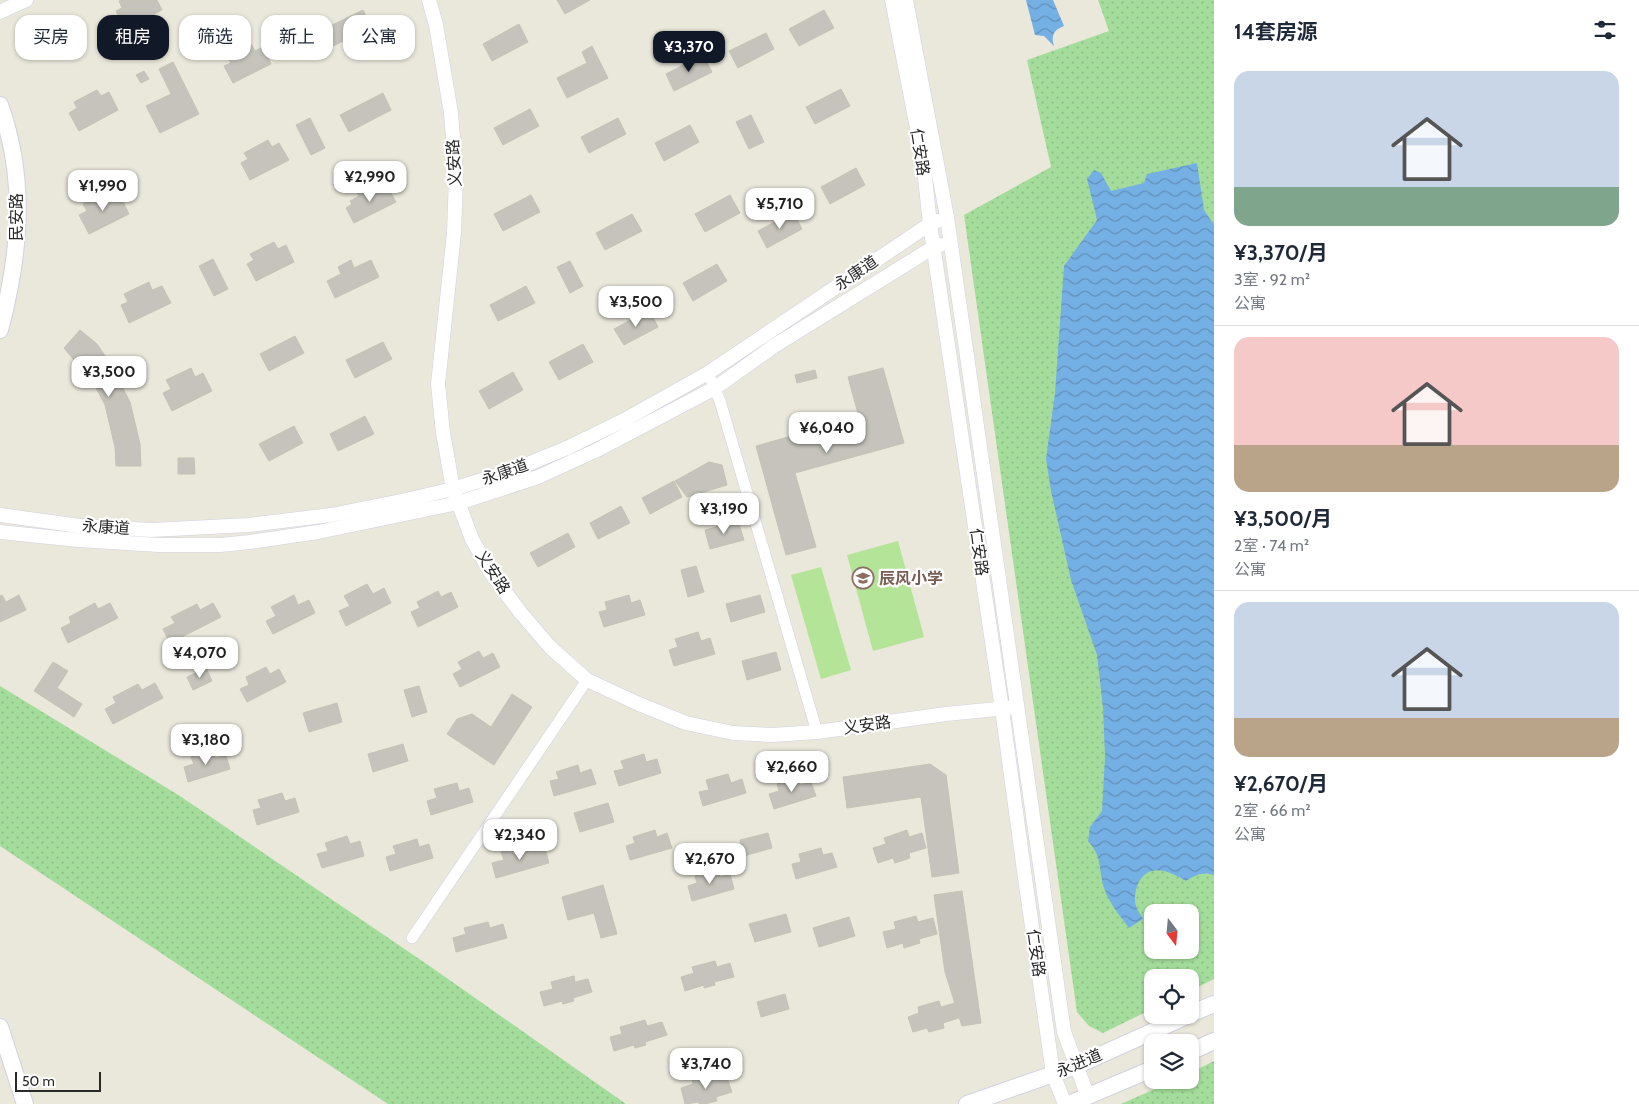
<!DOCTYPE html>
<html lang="zh">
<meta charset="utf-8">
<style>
body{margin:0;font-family:Cabin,"Noto Sans SC",sans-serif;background:#f2f2f3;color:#1f2937;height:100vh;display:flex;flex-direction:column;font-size:19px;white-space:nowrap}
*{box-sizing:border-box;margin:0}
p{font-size:16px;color:#747a83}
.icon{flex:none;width:28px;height:28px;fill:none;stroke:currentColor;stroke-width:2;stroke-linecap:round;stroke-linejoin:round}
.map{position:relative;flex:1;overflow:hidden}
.drawer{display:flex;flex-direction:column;background:#fff;width:425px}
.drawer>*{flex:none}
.hud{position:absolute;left:15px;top:15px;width:475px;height:45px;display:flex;gap:10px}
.needle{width:32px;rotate:164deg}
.buttons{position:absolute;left:1144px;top:904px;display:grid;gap:10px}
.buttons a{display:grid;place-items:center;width:55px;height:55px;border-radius:10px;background:#fff;box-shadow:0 1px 4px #0004;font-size:25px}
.scale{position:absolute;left:15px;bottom:12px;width:86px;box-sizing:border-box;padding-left:5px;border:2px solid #292929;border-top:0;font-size:14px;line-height:18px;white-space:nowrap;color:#292929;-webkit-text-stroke:4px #fff;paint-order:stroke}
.price{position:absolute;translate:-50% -42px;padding:0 11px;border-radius:10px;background:#fff;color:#222;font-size:16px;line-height:32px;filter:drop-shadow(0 1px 2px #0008)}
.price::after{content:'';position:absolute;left:50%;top:30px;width:15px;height:11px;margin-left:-8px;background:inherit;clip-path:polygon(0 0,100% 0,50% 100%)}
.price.current{background:#111827;color:#fff}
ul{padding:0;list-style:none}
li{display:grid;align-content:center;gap:10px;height:265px;padding:0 20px}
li+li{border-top:1px solid #e0e1e3}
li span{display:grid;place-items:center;height:155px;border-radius:15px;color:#555}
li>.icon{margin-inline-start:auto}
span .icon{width:90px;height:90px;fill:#fffc;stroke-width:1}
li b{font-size:21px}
h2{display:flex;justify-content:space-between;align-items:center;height:60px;padding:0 20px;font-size:21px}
.chip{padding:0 18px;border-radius:15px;background:#fff;box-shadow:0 1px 4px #0004;font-size:18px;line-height:45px}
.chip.current{background:#111827;color:#fff}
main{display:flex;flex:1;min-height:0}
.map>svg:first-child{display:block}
</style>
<main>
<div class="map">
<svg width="1214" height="1104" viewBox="0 0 1214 1104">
<defs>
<pattern id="grass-dots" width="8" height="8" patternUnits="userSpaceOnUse" patternTransform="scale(1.25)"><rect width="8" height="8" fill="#a4dd9b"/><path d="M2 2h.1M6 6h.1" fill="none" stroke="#8dbe86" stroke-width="1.8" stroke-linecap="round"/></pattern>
<pattern id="water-waves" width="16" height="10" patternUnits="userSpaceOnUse" patternTransform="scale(1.25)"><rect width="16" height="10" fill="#75b0e5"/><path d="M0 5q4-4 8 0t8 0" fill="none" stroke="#608fba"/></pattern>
</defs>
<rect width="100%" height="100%" fill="#eae7db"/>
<path fill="url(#grass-dots)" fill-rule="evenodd" d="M1098,0h116v979l-24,12v-13h-38v31l-49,24 -14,-7 -12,-14 -113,-797 87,-48 -24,-107 82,-29zM1152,912h38v38h-38z
M0,686l180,110 251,171 195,137h-238l-388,-258z
M1214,1061v43h-93l54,-24h15v-7z"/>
<path fill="#b3e497" d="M898,541l26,96 -51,14 -26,-96z
M821,567l30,103 -30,9 -30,-104z"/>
<path fill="url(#water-waves)" d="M1026,0h27l11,26c-11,4 -13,10 -10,20l-10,-10 -9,-1z
M1197,163l7,47 10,15v650c-11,-4 -19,0 -28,6 -19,-11 -39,-19 -49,5 -2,6 -3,14 -1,20 1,4 5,9 7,13l-14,9c-9,-12 -20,-25 -25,-40 -6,-20 -1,-30 -16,-47l2,-14 12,-16 3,-55 -2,-48 -6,-53 -26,-75 -20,-89 -5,-32 9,-66 9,-127 33,-46 -10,-41 7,-9 7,3 10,18 33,-8 3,-9z"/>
<path fill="#c5c3bb" stroke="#c5c3b5" d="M121,0h36l5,10 -37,19 -9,-18 6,-3 -3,-7z
M557,0h33l-25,14z
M363,10l9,17 -41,20 -9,-17z
M824,10l10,18 -35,18 -10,-17z
M519,24l9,18 -36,19 -9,-17z
M766,33l8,16 -36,19 -9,-17z
M251,44l4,7 8,-4 8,17 -38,19 -9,-17 7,-3 -4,-7z
M592,46l16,32 -41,20 -10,-20 30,-15 -5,-11z
M703,55l9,17 -38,19 -8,-17z
M173,62l26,52 -39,19 -14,-27 25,-12 -12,-25z
M144,71l5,8 -8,4 -5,-8z
M841,89l9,17 -35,18 -9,-17z
M97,90l4,6 8,-4 9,18 -39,21 -10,-18 8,-5 -3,-6z
M383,93l8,17 -42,22 -9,-17z
M530,109l9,17 -36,19 -9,-17z
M751,115l13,27 -15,7 -13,-27z
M310,118l15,30 -14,7 -15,-30z
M618,118l8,16 -37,19 -8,-16z
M690,125l9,17 -35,19 -9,-18z
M268,140l4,7 7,-4 10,17 -39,20 -9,-17 7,-4 -4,-6z
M856,168l9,17 -35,19 -9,-17z
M379,186l2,3 6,-3 9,16 -42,21 -8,-15 6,-4 -2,-3 9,-5 -2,-3 11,-6 2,3z
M107,191l4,8 8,-5 10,20 -40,20 -10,-19 8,-4 -4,-7z
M531,195l9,17 -37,19 -9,-17z
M730,195l10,18 -35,19 -10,-18z
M793,212l9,17 -35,19 -9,-17z
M632,214l10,17 -37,19 -9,-17z
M274,242l4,7 8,-4 8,17 -38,19 -9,-17 7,-4 -4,-6z
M213,259l15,30 -14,7 -15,-30z
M351,260l3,8 17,-8 8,17 -44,21 -8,-17 14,-7 -3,-7z
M570,261l13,25 -13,7 -13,-26z
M717,264l10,17 -34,20 -10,-18z
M149,282l3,8 10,-4 9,17 -42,20 -8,-18 7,-3 -4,-8z
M526,286l9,17 -37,18 -8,-16z
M649,310l9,17 -34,18 -10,-16z
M80,330l17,14 13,19 20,39 10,42 1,22h-25l-1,-19 -10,-42 -11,-21 -30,-36z
M295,336l9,17 -35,18 -9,-17z
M383,342l9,17 -37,19 -9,-18z
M583,344l10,18 -34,18 -10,-18z
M191,368l4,9 8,-4 9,18 -40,20 -9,-18 8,-4 -5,-9z
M883,368l21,75 -109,30 21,74 -30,8 -30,-109 103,-29 -11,-40z
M815,370l2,8 -20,5 -2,-8z
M513,372l10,18 -34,19 -10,-18z
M365,416l9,18 -36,17 -8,-17z
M294,426l9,17 -34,18 -10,-17z
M178,458h16l1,16h-17z
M709,462l13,3 5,20 -40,12 -12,-16z
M674,481l8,16 -32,17 -8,-16z
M621,506l9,17 -32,16 -8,-16z
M738,521l6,19 -34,9 -5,-19z
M568,533l7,14 -37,20 -8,-14z
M696,566l8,26 -16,5 -7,-27z
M367,584l6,10 11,-6 7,15 -45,23 -7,-15 11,-5 -6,-10z
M438,591l3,6 10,-5 7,15 -40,20 -7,-15 9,-4 -3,-6z
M2,595l4,7 13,-7 7,15 -26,12v-26z
M294,595l4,10 11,-5 6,13 -42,21 -7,-13 10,-5 -5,-9z
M629,595l2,8 9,-3 5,15 -41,12 -5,-15 8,-2 -2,-8z
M760,595l5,17 -34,10 -5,-18z
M95,603l3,6 12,-6 8,15 -50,25 -7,-15 10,-5 -2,-6z
M213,603l8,14 -51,26 -7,-14 12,-6 -4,-6 26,-13 3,6z
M698,632l3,9 9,-3 5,16 -41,12 -5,-16 9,-3 -3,-8z
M479,651l4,7 10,-5 7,14 -40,20 -7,-13 9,-5 -4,-7z
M776,652l5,18 -34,10 -5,-19z
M53,662l15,9 -11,17 25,16 -8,13 -40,-26z
M266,667l4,7 9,-5 7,13 -39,20 -7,-13 9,-4 -3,-8z
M206,668l6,13 -19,9 -6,-13z
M155,683l8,15 -50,26 -8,-15 11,-6 -3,-6 25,-13 4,6z
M419,686l8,26 -15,5 -8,-27z
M512,694l20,13 -38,58 -47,-31 10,-15 15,-5 19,13z
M337,703l5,19 -33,10 -6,-19z
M403,744l5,17 -35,11 -5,-18z
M213,750l2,8 11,-3 4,14 -42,13 -4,-15 10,-3 -3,-7z
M644,754l2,8 11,-3 4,14 -42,13 -5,-15 10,-2 -3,-8z
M930,764l16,11 13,98 -27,4 -11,-80 -74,11 -4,-31z
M578,765l2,8 11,-4 5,15 -42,12 -4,-15 9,-2 -3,-7z
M728,774l3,9 11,-4 4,14 -43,13 -4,-14 10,-2 -3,-10z
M798,777l2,8 11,-3 5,14 -42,13 -5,-15 10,-3 -2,-7z
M457,783l2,8 10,-3 4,14 -42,13 -4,-14 10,-3 -3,-9z
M282,793l3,8 10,-3 4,14 -42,13 -4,-15 8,-2 -3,-8z
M608,803l6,19 -34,10 -6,-19z
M655,830l2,7 10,-4 5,15 -42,12 -4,-14 9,-3 -2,-6z
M907,830l2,7 13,-4 4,15 -17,5 1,5 -15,5 -2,-5 -15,5 -5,-15 13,-4 -2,-6z
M768,833l4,15 -28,8 -4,-16z
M347,836l3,8 10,-3 4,15 -42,12 -5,-14 11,-3 -3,-8z
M417,839l2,8 10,-3 4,14 -43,13 -4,-14 10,-3 -3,-8z
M529,844l2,8 14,-4 4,15 -53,15 -4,-15 12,-3 -3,-8z
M821,848l2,7 9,-2 5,14 -41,12 -4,-15 9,-2 -2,-8z
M718,869l2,8 10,-3 4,15 -42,12 -4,-15 9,-3 -2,-7z
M603,885l14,49 -16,4 -7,-25 -26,7 -6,-23z
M962,891l19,132 -19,3 -17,-54 -11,-77z
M786,914l5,18 -36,10 -6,-18z
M916,916l2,6 15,-4 4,16 -18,5 1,4 -16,5 -1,-5 -16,5 -4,-16 13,-3 -2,-7z
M849,917l6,19 -36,11 -6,-19z
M488,922l2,6 13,-4 4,14 -51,14 -3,-14 13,-4 -2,-6z
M715,961l2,6 13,-4 4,14 -20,5 1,3 -11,3v-3l-19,6 -4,-14 13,-4 -2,-6z
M574,976l1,6 13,-3 4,13 -19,6 1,3 -11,3 -1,-3 -18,5 -4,-14 13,-3 -2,-7z
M785,994l4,15 -28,8 -4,-15z
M939,1001l2,6 14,-4 4,15 -16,5 1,5 -15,4 -2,-4 -14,4 -5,-15 11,-4 -1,-6z
M645,1020l2,6 15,-4 5,13 -22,7 1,3 -11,3 -1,-3 -20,6 -4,-14 12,-3 -2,-7z
M709,1074l2,5 15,-4 6,17 -16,5 1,4 -12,3h-6v-2l-14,2 -4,-16 12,-4 -1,-5z"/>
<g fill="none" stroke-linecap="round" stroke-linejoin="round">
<g stroke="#d1d1e1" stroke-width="12">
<path id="minor" d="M708,373l12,28 97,331
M412,938l175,-258"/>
</g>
<g stroke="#d1d1e1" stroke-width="15">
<path id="tertiary" d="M429,0l7,25 15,88 5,63 -2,57 -16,151 5,49 10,56 19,50 17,31 31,42 30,35 37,33 52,24 47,19 47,10 39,2 45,-3 129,-18 71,-7
M892,0l31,159 7,65 72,485 23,169 28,196 12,30
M906,0l41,217 117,815 24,65
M0,12l26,-12
M0,515l80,11 71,4 98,-5 82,-10 75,-15 47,-11 58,-18 56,-23 59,-29 82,-46 222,-149 7,-3
M0,532l78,8 81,5h61l30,-3 68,-10 140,-29 80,-26 59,-27 118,-62 59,-42 160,-99 6,-2"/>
</g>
<g stroke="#d1d1e1" stroke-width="18">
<path id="secondary" d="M0,105c27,75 20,150 0,225
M1190,1014l24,-10
M0,1027l25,77
M1190,1052l24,-11
M967,1104l109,-38 113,-51
M1069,1104l83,-35"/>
</g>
<use href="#minor" stroke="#fff" stroke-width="11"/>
<use href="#tertiary" stroke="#fff" stroke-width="14"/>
<use href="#secondary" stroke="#fff" stroke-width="16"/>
</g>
<defs>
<g id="school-ring" transform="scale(1.125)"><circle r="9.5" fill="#fff" stroke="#8d6e63" stroke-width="1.5"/><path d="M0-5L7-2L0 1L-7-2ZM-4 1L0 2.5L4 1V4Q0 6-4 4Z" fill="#8d6e63"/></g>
</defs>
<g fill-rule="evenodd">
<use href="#school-ring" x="863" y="578"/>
</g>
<g text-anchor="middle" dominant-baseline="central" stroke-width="4.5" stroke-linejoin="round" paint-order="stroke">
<g font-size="16" fill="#292929" stroke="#fff">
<text transform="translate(920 152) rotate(81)">仁安路</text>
<text transform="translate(454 163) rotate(-93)">义安路</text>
<text transform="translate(16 217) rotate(-90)">民安路</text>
<text transform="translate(856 273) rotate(-34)">永康道</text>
<text transform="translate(505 472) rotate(-19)">永康道</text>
<text transform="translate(106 527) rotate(4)">永康道</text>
<text transform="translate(979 552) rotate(82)">仁安路</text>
<text transform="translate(493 572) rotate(57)">义安路</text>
<text transform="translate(867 725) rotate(-8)">义安路</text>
<text transform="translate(1036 953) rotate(82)">仁安路</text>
<text transform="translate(1079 1063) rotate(-23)">永进道</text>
</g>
<g font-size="16" font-weight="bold" fill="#785e54" stroke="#fff" text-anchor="start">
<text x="879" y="578">辰风小学</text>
</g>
</g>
</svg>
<div class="buttons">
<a><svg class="needle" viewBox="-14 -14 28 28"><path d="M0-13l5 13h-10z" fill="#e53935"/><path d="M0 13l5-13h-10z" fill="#747a83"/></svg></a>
<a><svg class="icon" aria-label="locate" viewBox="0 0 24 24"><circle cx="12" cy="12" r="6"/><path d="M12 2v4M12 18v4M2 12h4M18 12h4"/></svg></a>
<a><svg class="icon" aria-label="layers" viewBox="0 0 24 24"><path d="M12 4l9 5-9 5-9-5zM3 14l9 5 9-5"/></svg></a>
</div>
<div class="scale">50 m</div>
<b class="price current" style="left:689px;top:73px">¥3,370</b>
<b class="price" style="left:370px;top:203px">¥2,990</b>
<b class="price" style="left:103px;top:212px">¥1,990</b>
<b class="price" style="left:780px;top:230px">¥5,710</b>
<b class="price" style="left:636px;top:328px">¥3,500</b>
<b class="price" style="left:109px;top:398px">¥3,500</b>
<b class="price" style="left:827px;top:454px">¥6,040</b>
<b class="price" style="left:724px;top:535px">¥3,190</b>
<b class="price" style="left:200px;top:679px">¥4,070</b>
<b class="price" style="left:206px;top:766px">¥3,180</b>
<b class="price" style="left:792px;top:793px">¥2,660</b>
<b class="price" style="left:520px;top:861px">¥2,340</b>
<b class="price" style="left:710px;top:885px">¥2,670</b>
<b class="price" style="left:706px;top:1090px">¥3,740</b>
<div class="hud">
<a class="chip">买房</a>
<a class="chip current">租房</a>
<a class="chip">筛选</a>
<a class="chip">新上</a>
<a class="chip">公寓</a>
</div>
</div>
<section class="drawer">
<h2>14套房源<svg class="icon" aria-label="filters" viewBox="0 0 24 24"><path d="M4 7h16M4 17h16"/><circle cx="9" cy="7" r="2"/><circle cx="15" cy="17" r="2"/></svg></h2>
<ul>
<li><span style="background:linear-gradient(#c9d6e8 75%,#7fa58c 0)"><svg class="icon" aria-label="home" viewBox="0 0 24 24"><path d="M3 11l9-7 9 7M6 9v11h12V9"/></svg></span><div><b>¥3,370/月</b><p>3室 · 92 m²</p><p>公寓</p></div></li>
<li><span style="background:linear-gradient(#f6c9c9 70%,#b9a48a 0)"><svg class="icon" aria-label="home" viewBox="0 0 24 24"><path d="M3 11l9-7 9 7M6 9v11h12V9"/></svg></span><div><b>¥3,500/月</b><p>2室 · 74 m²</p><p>公寓</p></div></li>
<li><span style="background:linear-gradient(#c9d6e8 75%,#b9a48a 0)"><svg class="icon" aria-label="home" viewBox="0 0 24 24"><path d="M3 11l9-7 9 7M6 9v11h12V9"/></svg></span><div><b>¥2,670/月</b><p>2室 · 66 m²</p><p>公寓</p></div></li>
</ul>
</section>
</main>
